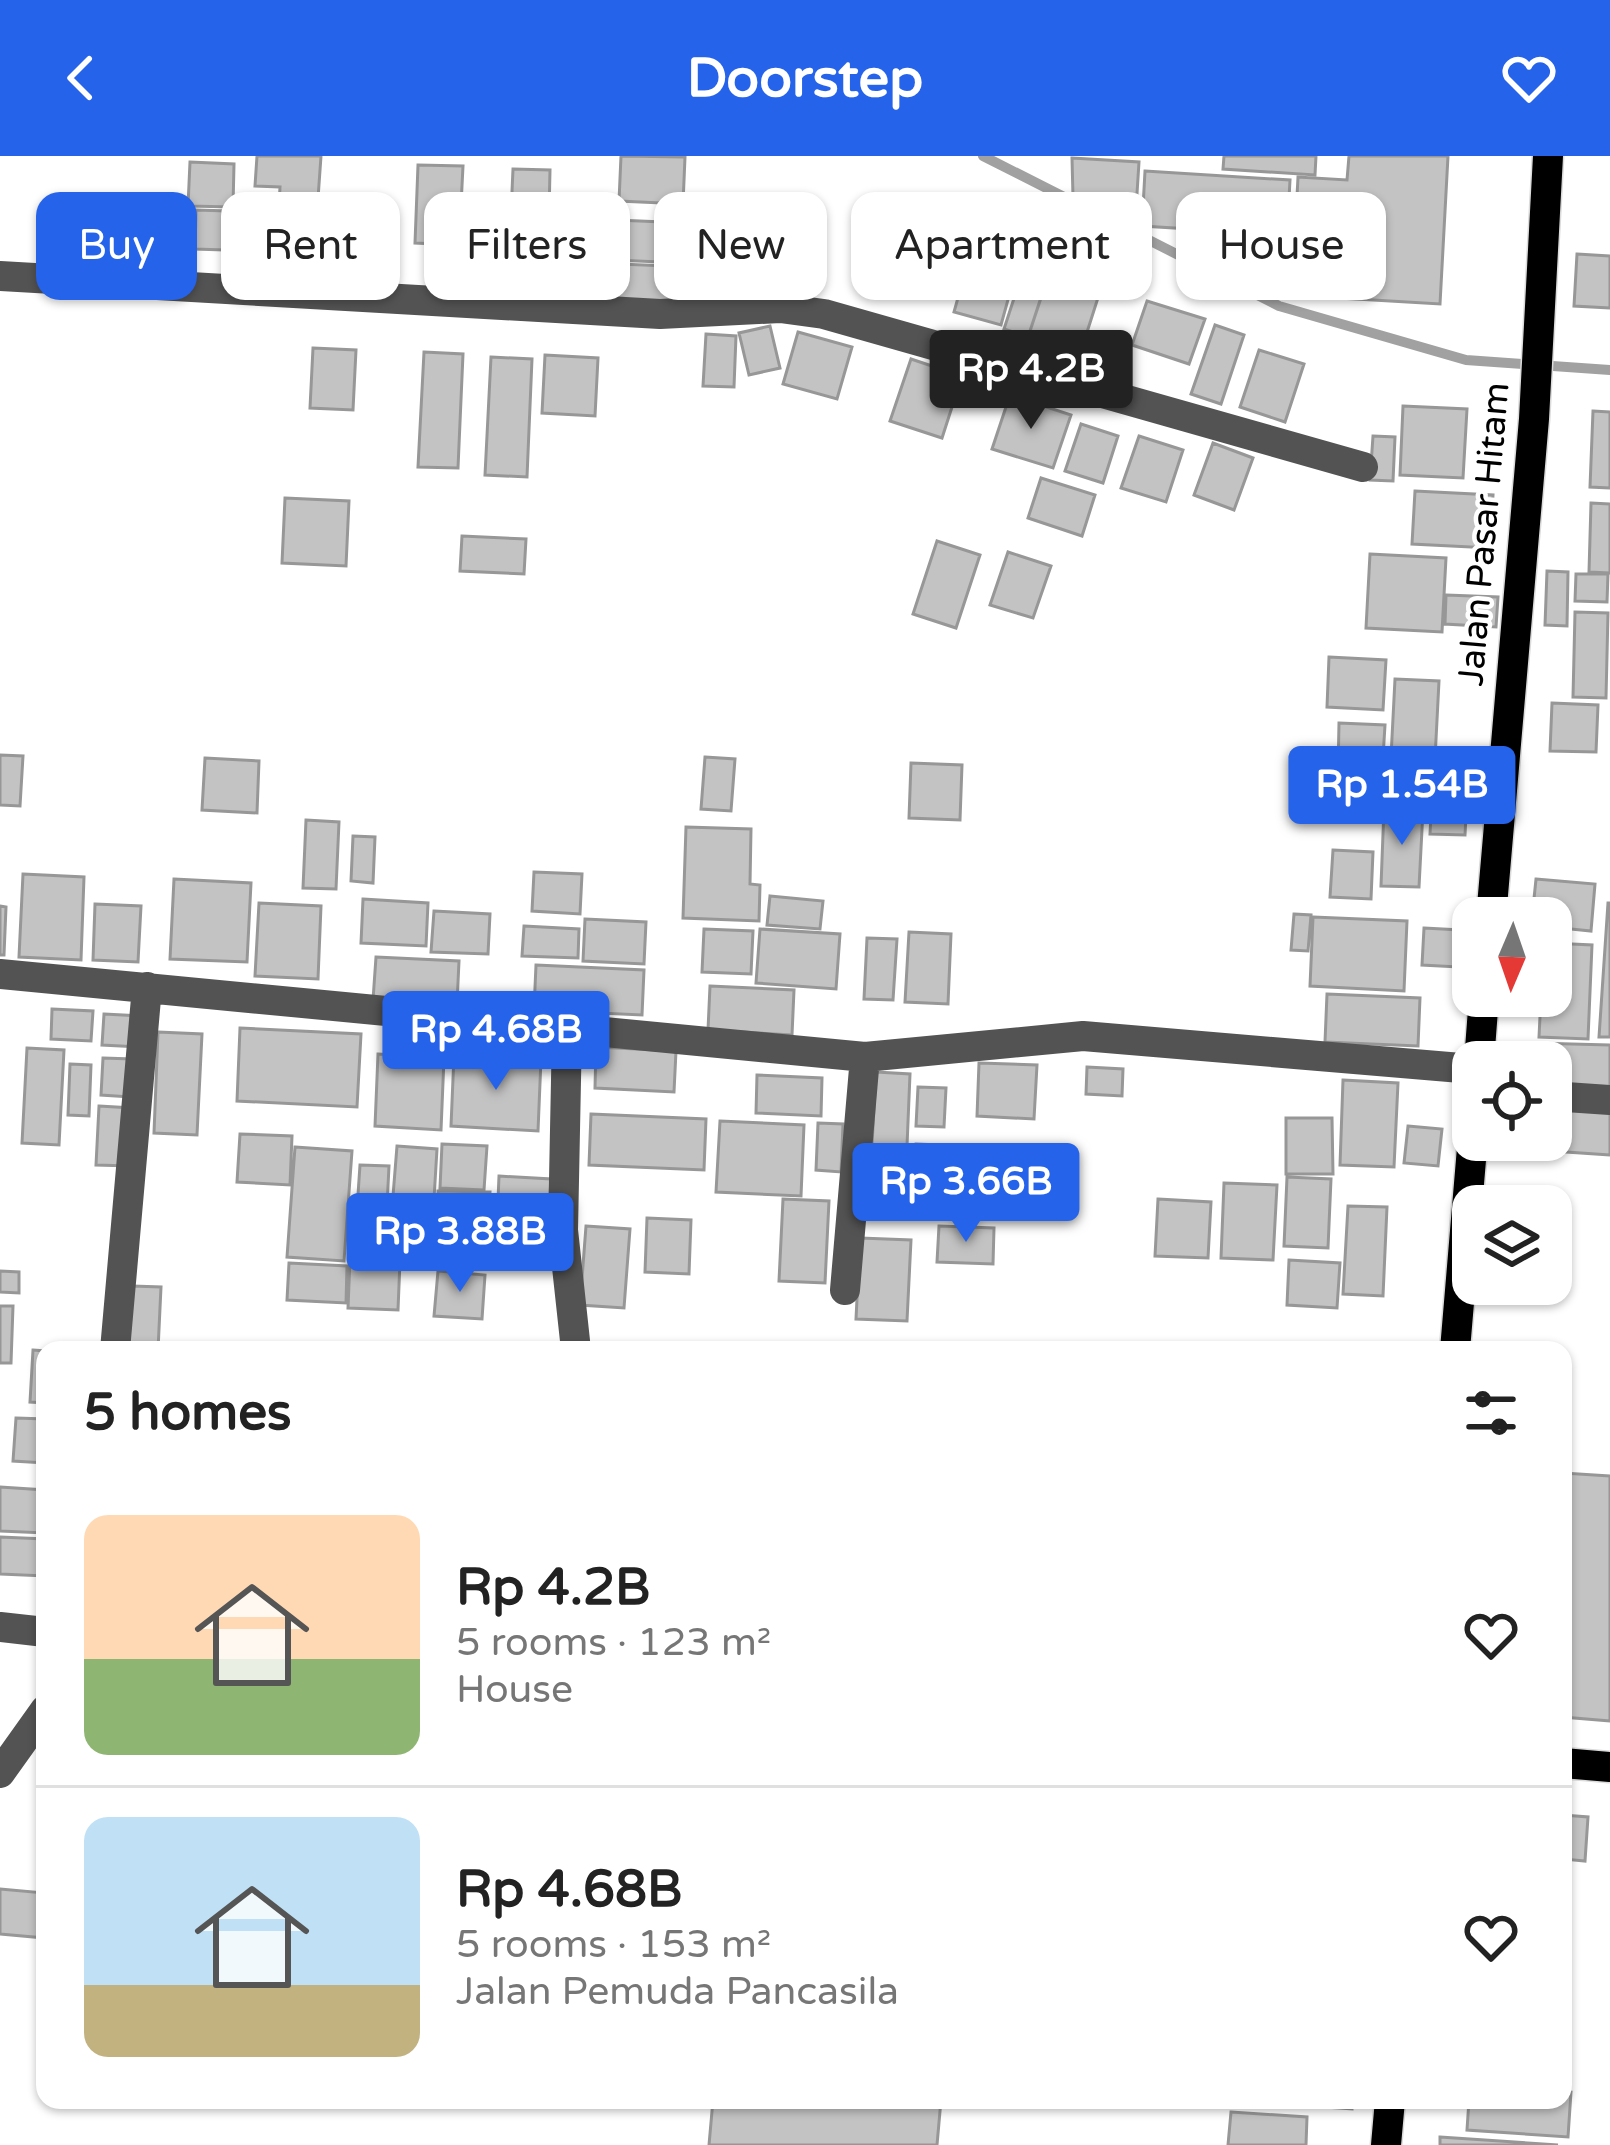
<!DOCTYPE html>
<meta charset="utf-8">
<style>
body{margin:0;font-family:"Varela Round",sans-serif;background:#f6f6f6;color:#222;height:100vh;display:flex;flex-direction:column;font-size:45px;white-space:nowrap}
*{box-sizing:border-box;margin:0}
p{font-size:39px;color:#767676}
.icon{flex:none;width:66px;height:66px;fill:none;stroke:currentColor;stroke-width:2;stroke-linecap:round;stroke-linejoin:round}
.map{position:relative;flex:1;overflow:hidden}
.sheet{position:absolute;left:36px;top:1185px;width:1536px;height:768px;display:flex;flex-direction:column;background:#fff;border-radius:24px;box-shadow:0 3px 9px #0004}
.sheet>*{flex:none}
.hud{position:absolute;left:36px;top:36px;width:1539px;height:108px;display:flex;gap:24px}
.needle{width:78px;rotate:182deg}
.controls{position:absolute;left:1452px;top:741px;display:grid;gap:24px}
.controls a{display:grid;place-items:center;width:120px;height:120px;border-radius:24px;background:#fff;box-shadow:0 3px 9px #0004;font-size:60px}
.price{position:absolute;translate:-50% -102px;padding:0 27px;border-radius:12px;background:#2563eb;color:#fff;font-size:39px;line-height:78px;filter:drop-shadow(0 3px 6px #0008)}
.price::after{content:'';position:absolute;left:50%;top:72px;width:36px;height:27px;margin-left:-18px;background:inherit;clip-path:polygon(0 0,100% 0,50% 100%)}
.price.active{background:#222;color:#fff}
ul{padding:0;list-style:none}
li{display:flex;align-items:center;gap:36px;height:300px;padding:0 48px}
li+li{border-top:3px solid #e0e0e0}
li span{display:grid;place-items:center;flex:none;width:336px;height:240px;border-radius:24px;color:#555}
li>.icon{margin-inline-start:auto}
span .icon{width:144px;height:144px;fill:#fffc;stroke-width:1}
li b{font-size:51px}
h2{display:flex;justify-content:space-between;align-items:center;height:144px;padding:0 48px;font-size:51px}
.chip{padding:0 42px;border-radius:24px;background:#fff;box-shadow:0 3px 9px #0004;font-size:42px;line-height:108px}
.chip.active{background:#2563eb;color:#fff}
header{display:flex;justify-content:space-between;align-items:center;height:156px;padding:0 48px;background:#2563eb;color:#fff;font-size:54px;font-weight:700}
.map>svg:first-child{display:block}
</style>
<header><svg class="icon" aria-label="back" viewBox="0 0 24 24"><path d="M15 5l-7 7 7 7"/></svg>Doorstep<svg class="icon" aria-label="heart" viewBox="0 0 24 24"><path d="M12 20l-8-8c-3-5 5-10 8-4 3-6 11-1 8 4z"/></svg></header>
<div class="map">
<svg width="1610" height="1989" viewBox="0 0 1610 1989">
<rect width="100%" height="100%" fill="#fff"/>
<g fill="none" stroke-linecap="round" stroke-linejoin="round">
<path stroke="#a1a1a1" stroke-width="10" d="M983,0l296,150 187,54 144,10"/>
</g>
<path fill="#c3c3c3" stroke="#979797" stroke-width="3" d="M257,0h64l-5,71 -38,-3 2,-37 -25,-1z
M621,0l64,1 -2,47 -64,-3z
M1224,0h92l-1,19 -92,-6z
M1349,0h99l-8,148 -100,-6 4,-61 -49,-2 3,-58 49,3z
M1072,2l67,4 -4,63 -20,-3 -42,-25z
M190,6l44,2 -1,43 -45,-1z
M418,9l45,1 -4,79 -44,-2z
M513,13l37,1 -1,45 -38,-1z
M1145,15l145,9 -3,55 -145,-9z
M135,42l46,3 -2,33 -45,-2z
M196,54l64,2 -2,39 -63,-2z
M616,64l70,3 -2,40 -70,-3z
M901,65l62,8 -8,63 -62,-8z
M972,92l47,12 -18,65 -47,-13z
M1577,98l33,2v52l-36,-2z
M1053,105l51,18 -24,75 -52,-17z
M619,108l74,3 -1,36 -75,-3z
M1020,124l24,9 -16,48 -24,-8z
M1147,145l58,18 -16,45 -57,-19z
M1215,169l29,10 -23,69 -30,-10z
M770,170l10,42 -31,7 -10,-42z
M798,176l54,15 -15,52 -54,-15z
M706,178l30,2 -2,51 -31,-1z
M313,192l43,2 -3,60 -43,-2z
M1259,194l45,14 -19,58 -45,-15z
M424,196l39,2 -5,114 -40,-1z
M545,199l53,3 -3,58 -53,-3z
M491,201l41,2 -5,118 -42,-2z
M911,203l51,17 -20,62 -52,-17z
M1010,239l61,20 -18,53 -61,-19z
M1403,250l64,3 -4,69 -63,-3z
M1593,255l17,1v76l-20,-1z
M1081,268l37,12 -15,47 -38,-12z
M1139,280l44,14 -17,52 -45,-14z
M1373,280l22,1 -2,44 -23,-1z
M1213,287l40,15 -19,52 -40,-15z
M1041,322l54,17 -13,41 -54,-18z
M1415,335l78,4 -3,53 -78,-4z
M285,342l64,3 -3,65 -64,-3z
M1591,347l19,1v69l-21,-1z
M462,380l64,3 -2,35 -64,-3z
M937,385l43,14 -24,73 -43,-14z
M1008,396l43,14 -18,52 -43,-13z
M1370,398l76,4 -4,74 -76,-4z
M1547,415l21,1 -1,54 -22,-1z
M1576,418h32l-1,28 -32,-1z
M1446,439l52,2 -2,30 -51,-3z
M1575,456l33,1 -2,85 -33,-1z
M1329,501l57,3 -3,50 -56,-3z
M1395,523l44,2 -4,78 -44,-2z
M1552,547l46,2 -2,47 -46,-1z
M1339,567l46,2 -3,49 -44,-2z
M0,599l23,1 -3,50 -20,-1z
M705,601l30,2 -4,52 -30,-2z
M205,602l54,3 -2,52 -55,-3z
M911,607l51,2 -2,55 -51,-2z
M1432,639l35,1 -2,39 -35,-1z
M1384,652l39,2 -4,77 -38,-1z
M306,664l33,2 -3,67 -33,-1z
M686,671l65,2 -1,55 10,1 -1,36 -76,-3z
M353,680l22,1 -2,46 -22,-2z
M1333,694l40,2 -2,47 -41,-2z
M534,716l48,2 -2,40 -48,-3z
M23,718l61,3 -3,83 -62,-3z
M174,723l77,4 -4,79 -77,-3z
M1536,723l59,5 -4,47 -40,-4v-9h-19z
M770,740l53,5 -3,28 -53,-4z
M363,743l65,4 -2,43 -65,-3z
M259,747l62,3 -3,73 -63,-3z
M1608,747h2v134h-11z
M95,748l46,2 -3,56 -45,-2z
M0,750l6,1 -2,48h-4z
M434,755l56,3 -2,40 -57,-2z
M1294,758l17,1 -3,36 -17,-1z
M1313,761l94,4 -3,70 -94,-5z
M585,763l61,3 -2,42 -61,-3z
M524,770l55,3 -1,29 -56,-2z
M1424,772l36,2 -2,37 -36,-2z
M704,773l49,2 -2,43 -49,-2z
M760,773l80,5 -4,55 -80,-6z
M909,776l42,2 -3,70 -43,-2z
M867,782l30,1 -4,61 -29,-1z
M1551,787l41,2 -4,94 -49,-2 2,-41h10z
M376,801l83,4 -2,43 -84,-4z
M536,809l108,5 -2,45 -108,-5z
M710,830l84,4 -2,45 -84,-5z
M1327,838l93,4 -2,48 -93,-4z
M52,853l41,2 -2,30 -40,-2z
M104,858l37,2 -2,31 -37,-2z
M240,872l121,6 -4,73 -120,-6z
M158,876l44,2 -5,101 -43,-2z
M1534,887l76,2v51l-59,-2v-32h-17z
M596,891l80,4 -2,41 -79,-4z
M27,892l37,2 -5,95 -37,-2z
M378,898l66,4 -3,72 -66,-4z
M454,899l87,4 -3,72 -87,-5z
M103,902l29,1 -2,38 -29,-2z
M979,907l58,2 -3,54 -57,-3z
M70,908l21,1 -2,51 -21,-1z
M1087,911l36,2 -1,27 -36,-2z
M876,916l34,2 -3,72 -35,-1z
M757,919l65,3 -1,38 -65,-3z
M1343,924l55,3 -4,84 -54,-2z
M918,931l28,1 -2,39 -28,-1z
M1556,944l54,3v52l-58,-4z
M99,950l33,2 -2,58 -34,-1z
M591,958l115,5 -2,51 -115,-5z
M1286,962h46l1,56h-47z
M720,965l84,4 -3,71 -85,-4z
M818,967l25,1 -2,48 -25,-2z
M1408,970l34,3 -4,37 -34,-3z
M240,978l52,2 -2,49 -53,-3z
M442,988l45,2 -3,44 -44,-2z
M916,988l47,2 -1,36 -48,-3z
M397,990l40,3 -3,50 -41,-3z
M295,991l57,4 -8,110 -57,-4z
M874,996l35,1 -3,57 -35,-1z
M360,1009l29,1 -3,60 -30,-2z
M499,1020l52,3 -3,48 -51,-3z
M1287,1021l44,2 -3,69 -44,-2z
M1224,1027l53,2 -4,75 -52,-2z
M438,1035l52,1 -2,49 -51,-2z
M783,1043l46,2 -4,82 -46,-2z
M1158,1043l53,3 -3,56 -53,-2z
M1348,1050l39,1 -4,89 -40,-2z
M647,1062l44,2 -2,54 -44,-2z
M586,1070l44,3 -6,79 -44,-3z
M939,1070l55,2 -1,36 -56,-2z
M860,1082l51,2 -4,81 -51,-2z
M350,1103l50,2 -2,49 -50,-2z
M1289,1104l51,3 -3,45 -50,-3z
M289,1107l58,3 -1,37 -59,-3z
M0,1115l19,1v21l-19,-1z
M438,1115l47,4 -3,44 -48,-3z
M132,1130l29,1 -3,63h-30z
M0,1150h13l-2,57h-11z
M1306,1189l67,3v2h-67z
M33,1194l12,1v52l-15,-1z
M16,1262l29,1v44l-32,-2z
M1563,1317l47,3v245l-47,-4z
M0,1331l45,3v43l-45,-2z
M0,1381l45,2v37l-45,-2z
M1563,1659l25,2 -3,44 -22,-2z
M0,1733l45,4v45l-45,-4z
M1563,1935l8,1 -3,45 -101,-7 2,-30h94z
M713,1944h228l-4,45h-228z
M1221,1944h131v9z
M1231,1956l76,5 -1,28h-78z
M1440,1981l118,8h-118z"/>
<g fill="none" stroke-linecap="round" stroke-linejoin="round">
<g stroke="#dbdbdb" stroke-width="33">
<path id="major" d="M1491,762l43,-499 14,-263
M1479,906l5,-66
M1455,1194l18,-214
M1563,1607l47,4
M1386,1989l4,-45"/>
</g>
<path stroke="#535353" stroke-width="30" d="M0,120l660,38 120,-6 44,6 539,153
M0,818l865,83 218,-21 390,33
M567,874l-4,200 13,120
M1551,940l59,4
M845,1134l20,-233
M115,1194l32,-363
M0,1471l45,5
M0,1617l45,-63"/>
<use href="#major" stroke="#000" stroke-width="30"/>
</g>
<g text-anchor="middle" dominant-baseline="central" stroke-width="9" stroke-linejoin="round" paint-order="stroke">
<g font-size="36" fill="#000" stroke="#fff">
<text transform="translate(1484 378) rotate(-85)">Jalan Pasar Hitam</text>
</g>
</g>
</svg>
<div class="controls">
<a><svg class="needle" viewBox="-14 -14 28 28"><path d="M0-13l5 13h-10z" fill="#e53935"/><path d="M0 13l5-13h-10z" fill="#767676"/></svg></a>
<a><svg class="icon" aria-label="locate" viewBox="0 0 24 24"><circle cx="12" cy="12" r="6"/><path d="M12 2v4M12 18v4M2 12h4M18 12h4"/></svg></a>
<a><svg class="icon" aria-label="layers" viewBox="0 0 24 24"><path d="M12 4l9 5-9 5-9-5zM3 14l9 5 9-5"/></svg></a>
</div>
<b class="price active" style="left:1031px;top:276px">Rp 4.2B</b>
<b class="price" style="left:1402px;top:692px">Rp 1.54B</b>
<b class="price" style="left:496px;top:937px">Rp 4.68B</b>
<b class="price" style="left:966px;top:1089px">Rp 3.66B</b>
<b class="price" style="left:460px;top:1139px">Rp 3.88B</b>
<div class="hud">
<a class="chip active">Buy</a>
<a class="chip">Rent</a>
<a class="chip">Filters</a>
<a class="chip">New</a>
<a class="chip">Apartment</a>
<a class="chip">House</a>
</div>
<section class="sheet">
<h2>5 homes<svg class="icon" aria-label="filters" viewBox="0 0 24 24"><path d="M4 7h16M4 17h16"/><circle cx="9" cy="7" r="2"/><circle cx="15" cy="17" r="2"/></svg></h2>
<ul>
<li><span style="background:linear-gradient(#ffd9b3 60%,#8fb573 0)"><svg class="icon" aria-label="home" viewBox="0 0 24 24"><path d="M3 11l9-7 9 7M6 9v11h12V9"/></svg></span><div><b>Rp 4.2B</b><p>5 rooms · 123 m²</p><p>House</p></div><svg class="icon" aria-label="heart" viewBox="0 0 24 24"><path d="M12 20l-8-8c-3-5 5-10 8-4 3-6 11-1 8 4z"/></svg></li>
<li><span style="background:linear-gradient(#bfe0f5 70%,#c2b280 0)"><svg class="icon" aria-label="home" viewBox="0 0 24 24"><path d="M3 11l9-7 9 7M6 9v11h12V9"/></svg></span><div><b>Rp 4.68B</b><p>5 rooms · 153 m²</p><p>Jalan Pemuda Pancasila</p></div><svg class="icon" aria-label="heart" viewBox="0 0 24 24"><path d="M12 20l-8-8c-3-5 5-10 8-4 3-6 11-1 8 4z"/></svg></li>
</ul>
</section>
</div>
